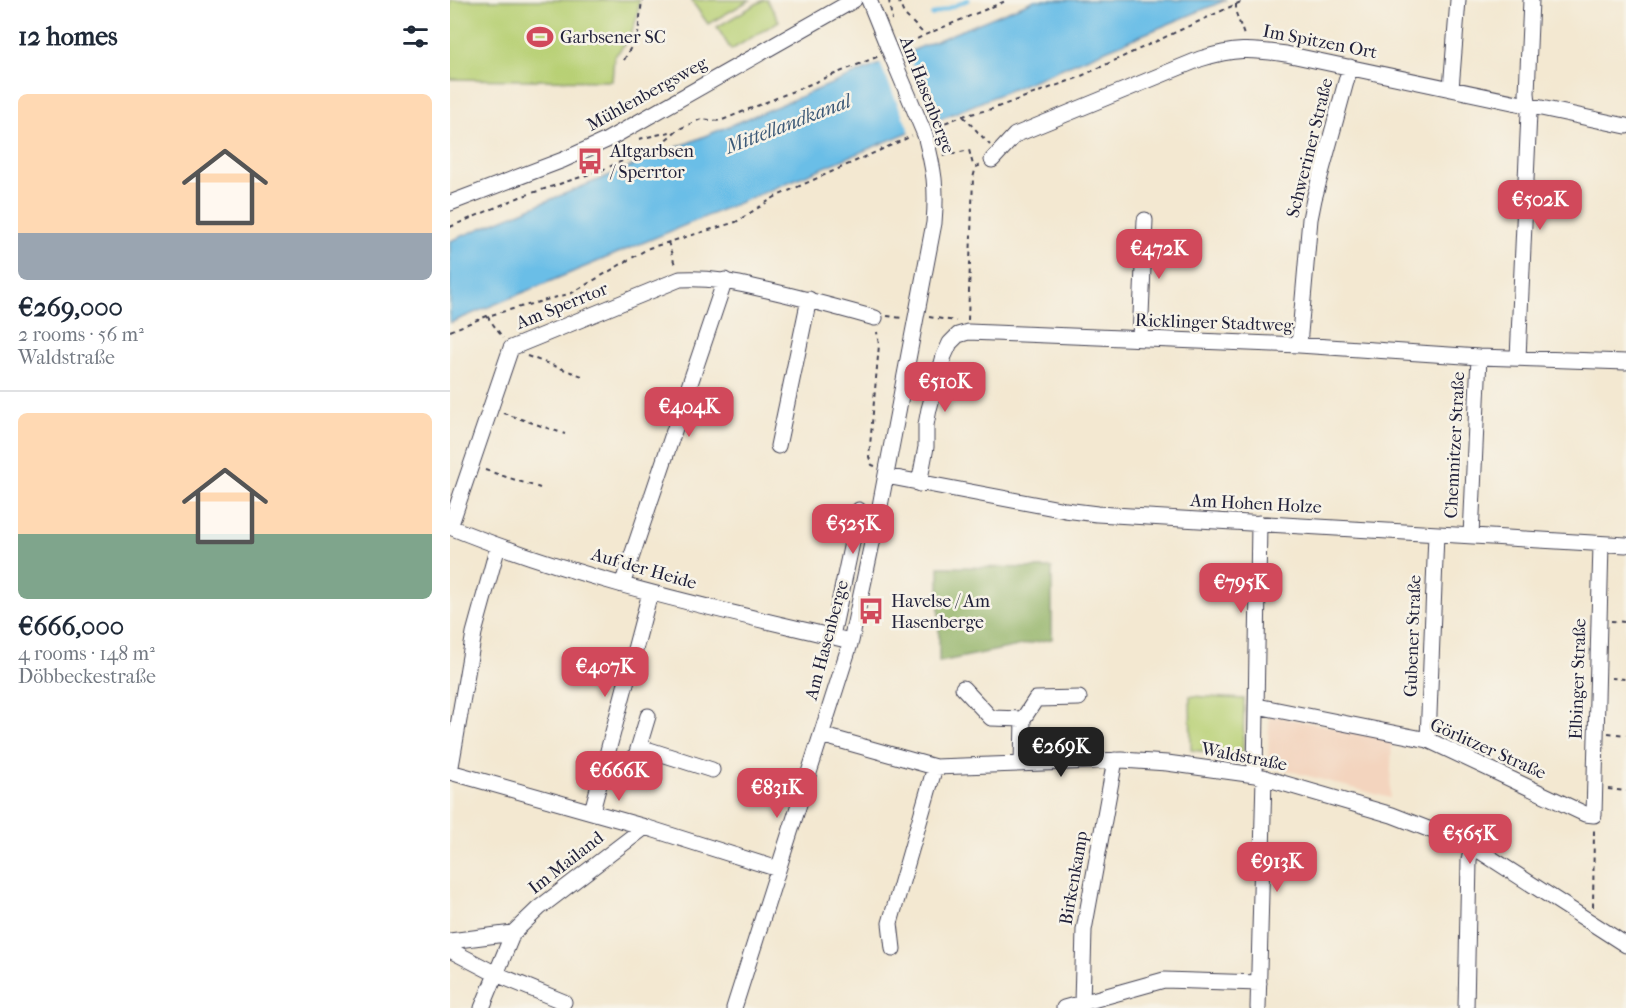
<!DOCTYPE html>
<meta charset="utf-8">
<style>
body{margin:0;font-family:"IM FELL French Canon",serif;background:#f6f6f7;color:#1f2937;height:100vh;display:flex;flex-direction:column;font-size:22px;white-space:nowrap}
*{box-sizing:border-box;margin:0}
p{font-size:20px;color:#747a83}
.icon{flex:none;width:33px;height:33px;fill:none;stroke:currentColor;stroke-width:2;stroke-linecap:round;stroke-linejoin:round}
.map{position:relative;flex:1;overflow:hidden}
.panel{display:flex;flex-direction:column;background:#fff;width:450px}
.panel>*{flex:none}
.price{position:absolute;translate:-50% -51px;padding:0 14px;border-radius:12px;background:#d1495b;color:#fff;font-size:20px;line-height:39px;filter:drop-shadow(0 2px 3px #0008)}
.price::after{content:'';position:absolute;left:50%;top:36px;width:18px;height:14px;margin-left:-9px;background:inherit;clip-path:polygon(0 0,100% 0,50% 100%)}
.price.active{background:#222;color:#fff}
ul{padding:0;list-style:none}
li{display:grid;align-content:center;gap:12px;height:318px;padding:0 18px}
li+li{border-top:2px solid #e0e1e3}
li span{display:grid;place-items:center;height:186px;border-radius:9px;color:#555}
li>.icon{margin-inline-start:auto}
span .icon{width:108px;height:108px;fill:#fffc;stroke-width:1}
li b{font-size:26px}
h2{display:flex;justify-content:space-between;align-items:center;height:72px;padding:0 18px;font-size:26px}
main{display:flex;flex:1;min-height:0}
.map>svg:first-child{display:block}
</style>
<main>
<section class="panel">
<h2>12 homes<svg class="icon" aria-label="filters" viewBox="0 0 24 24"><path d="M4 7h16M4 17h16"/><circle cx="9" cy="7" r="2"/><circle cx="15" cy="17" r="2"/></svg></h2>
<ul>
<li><span style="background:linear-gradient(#ffd9b3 75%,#9aa5b1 0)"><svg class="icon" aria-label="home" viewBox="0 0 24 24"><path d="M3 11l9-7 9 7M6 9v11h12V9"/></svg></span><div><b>€269,000</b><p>2 rooms · 56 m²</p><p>Waldstraße</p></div></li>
<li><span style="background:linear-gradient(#ffd9b3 65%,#7fa58c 0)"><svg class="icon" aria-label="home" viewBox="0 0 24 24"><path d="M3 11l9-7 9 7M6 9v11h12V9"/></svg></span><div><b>€666,000</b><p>4 rooms · 148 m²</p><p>Döbbeckestraße</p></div></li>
</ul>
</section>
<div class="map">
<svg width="1176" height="1008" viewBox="0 0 1176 1008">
<rect width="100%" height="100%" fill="#f7f3e8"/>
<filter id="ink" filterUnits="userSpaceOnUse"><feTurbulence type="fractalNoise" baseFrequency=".0167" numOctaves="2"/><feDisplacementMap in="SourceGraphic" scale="12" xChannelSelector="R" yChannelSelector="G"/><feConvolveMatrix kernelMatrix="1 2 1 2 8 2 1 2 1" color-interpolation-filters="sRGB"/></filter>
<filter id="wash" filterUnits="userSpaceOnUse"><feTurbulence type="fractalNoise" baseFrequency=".008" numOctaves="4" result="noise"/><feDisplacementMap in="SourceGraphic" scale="24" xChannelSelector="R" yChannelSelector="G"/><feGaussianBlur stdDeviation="1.35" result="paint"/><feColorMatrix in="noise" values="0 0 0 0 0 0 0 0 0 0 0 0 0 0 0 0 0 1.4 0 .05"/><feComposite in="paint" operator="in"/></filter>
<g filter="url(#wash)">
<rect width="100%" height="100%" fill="#f3e8d1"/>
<path fill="#f3d4be" d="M819,715l123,23 -2,60 -122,-33z"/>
<path fill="#b8d075" stroke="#6d7958" stroke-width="1.5" d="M0,0h189c0,23 -10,41 -25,57l-2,24 -162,-2z
M241,0h59l-42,24z
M313,0h4l12,21 -48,29 -14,-23z
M740,696l54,3 -1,57 -52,-6z"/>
<path fill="#92b266" stroke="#5a6a50" stroke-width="1.5" d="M489,567l113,1v71l-113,23z"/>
<path fill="#6bbee7" stroke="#467091" stroke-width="1.5" d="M585,0h191l-776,323v-82z"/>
<path fill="#f3e8d1" d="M456,50l31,74 -26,11 -32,-74z"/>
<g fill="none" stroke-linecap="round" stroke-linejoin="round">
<path stroke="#6bbee7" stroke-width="4" d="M482,15l36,-15"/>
</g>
</g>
<g filter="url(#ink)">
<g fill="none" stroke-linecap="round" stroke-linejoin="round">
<g stroke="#414052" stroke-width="17">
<path id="minor" d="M419,0l19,47
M1001,89l7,-89
M542,160l23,-25 185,-76c35,-11 50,-10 86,-5l340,72
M0,203l113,-43 44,-20 247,-140
M690,339l5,-119
M849,345l11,-126 4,-20 36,-132
M1068,358l11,-245 -2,-20 4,-93
M328,446l31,-147
M436,476l179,34 32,4 529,31
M469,484l7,-37v-22l3,-16 15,-53 6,-13 8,-8 10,-3 331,13 180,12 147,5
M0,527l61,-179 169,-69c31,-2 56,4 87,11 36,8 72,18 108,28
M0,527c129,53 266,82 401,114
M1021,536l8,-179
M172,585l103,-305
M382,636l27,-126
M513,688l28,30 32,1
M807,706l171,34 157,74 9,1 7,-271
M371,735l114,32 187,-7 45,3 88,12 137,40 80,31 154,99
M978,740l8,-206
M190,747l72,23
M155,760l25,7 3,-1 15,-50
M572,764l1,-45 13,-20 43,-1
M0,772l195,55 133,42
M0,772l24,-139 24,-87
M805,775l4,-252
M142,811l58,-218
M0,941l63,-8
M443,949l-3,-26 45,-156
M0,950l46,24 68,28
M632,1003l2,-73 31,-170
M32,1008l31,-75 26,-25 106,-81
M284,1008l117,-367 29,-135 54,-283c3,-36 0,-53 -9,-88
M614,1008l100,-28 95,3
M808,1008l6,-231
M1016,1008l3,-148 3,-14"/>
</g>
<path stroke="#414052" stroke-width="2" stroke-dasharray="4.5 4.5" stroke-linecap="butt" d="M439,0l3,20
M448,0l6,14 21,21
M786,4v9l9,25
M451,47l24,-12 83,-35
M174,60l14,-26 4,-34
M513,116l27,29
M487,126l25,-10 30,-7 85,-31 168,-78
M189,139l35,-8
M493,156l26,-6 4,15
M0,227l70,-30 82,-27 59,-26 16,-14 24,-11 19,2 159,-65
M218,242l7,23
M37,316l16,22
M437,316l15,2
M479,317l27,4
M518,320l5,-142 3,-11 5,-2
M0,331l37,-15 85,-23 77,-45 87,-26 39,-25 137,-61
M77,356l58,21
M53,413l62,21
M425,466l-3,-1 -3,-8 10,-112 -2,-13
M35,470l55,18
M1161,621l15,1
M1161,678l15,1
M1158,733l18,2
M1158,789l18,2
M1143,907l1,-78"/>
<use href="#minor" stroke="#fff" stroke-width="15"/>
<g stroke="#414052" stroke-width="17" stroke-linecap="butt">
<path id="minor-bridge" d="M438,47l37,88"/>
</g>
<use href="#minor-bridge" stroke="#fff" stroke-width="15"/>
</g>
</g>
<defs>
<g id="stadium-bare" transform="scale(2.07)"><path d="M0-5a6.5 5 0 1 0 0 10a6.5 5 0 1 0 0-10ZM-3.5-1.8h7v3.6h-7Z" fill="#d1495b" stroke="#f7f3e8" stroke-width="2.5" paint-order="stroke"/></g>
<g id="bus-bare" transform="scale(2.07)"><path d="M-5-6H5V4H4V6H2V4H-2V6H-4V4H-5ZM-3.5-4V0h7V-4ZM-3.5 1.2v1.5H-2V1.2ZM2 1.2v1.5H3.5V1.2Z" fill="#d1495b" stroke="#f7f3e8" stroke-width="2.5" paint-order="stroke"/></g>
</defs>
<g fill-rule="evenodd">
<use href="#stadium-bare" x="90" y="37"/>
<use href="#bus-bare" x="140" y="161"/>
<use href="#bus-bare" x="421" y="611"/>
</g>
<g text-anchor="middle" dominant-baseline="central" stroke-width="5" stroke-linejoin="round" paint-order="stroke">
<g font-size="18" fill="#22223b" stroke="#f7f3e8" text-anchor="start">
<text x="110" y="37">Garbsener SC</text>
<text x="160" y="151">Altgarbsen<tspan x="160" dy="21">/ Sperrtor</tspan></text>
<text x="441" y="601">Havelse / Am<tspan x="441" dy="21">Hasenberge</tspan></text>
</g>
<g font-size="18" fill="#22223b" stroke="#f7f3e8">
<text transform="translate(870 42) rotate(11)">Im Spitzen Ort</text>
<text transform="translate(197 94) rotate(-29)">Mühlenbergsweg</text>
<text transform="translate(477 95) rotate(69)">Am Hasenberge</text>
<text transform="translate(860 148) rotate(-76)">Schweriner Straße</text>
<text transform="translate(112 306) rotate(-22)">Am Sperrtor</text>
<text transform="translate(764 323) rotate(2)">Ricklinger Stadtweg</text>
<text transform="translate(1005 445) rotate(-87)">Chemnitzer Straße</text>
<text transform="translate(806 504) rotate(3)">Am Hohen Holze</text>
<text transform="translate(194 569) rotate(16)">Auf der Heide</text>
<text transform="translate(963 636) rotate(-88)">Gubener Straße</text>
<text transform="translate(377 640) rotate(-75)">Am Hasenberge</text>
<text transform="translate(1128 679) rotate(-88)">Elbinger Straße</text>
<text transform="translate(1038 749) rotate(24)">Görlitzer Straße</text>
<text transform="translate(794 757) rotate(11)">Waldstraße</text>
<text transform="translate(116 863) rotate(-38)">Im Mailand</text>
<text transform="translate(624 878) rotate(-80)">Birkenkamp</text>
</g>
<g font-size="20" font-style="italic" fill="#3c5977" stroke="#f7f3e8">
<text transform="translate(338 124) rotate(-21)">Mittellandkanal</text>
</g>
</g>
</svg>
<b class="price" style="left:1090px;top:231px">€502K</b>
<b class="price" style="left:709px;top:280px">€472K</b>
<b class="price" style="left:495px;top:413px">€510K</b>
<b class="price" style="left:239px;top:438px">€404K</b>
<b class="price" style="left:403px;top:555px">€525K</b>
<b class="price" style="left:791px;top:614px">€795K</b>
<b class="price" style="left:155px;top:698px">€407K</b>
<b class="price active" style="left:611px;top:778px">€269K</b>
<b class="price" style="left:169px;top:802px">€666K</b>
<b class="price" style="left:327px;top:819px">€831K</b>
<b class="price" style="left:1020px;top:865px">€565K</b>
<b class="price" style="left:827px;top:893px">€913K</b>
</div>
</main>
